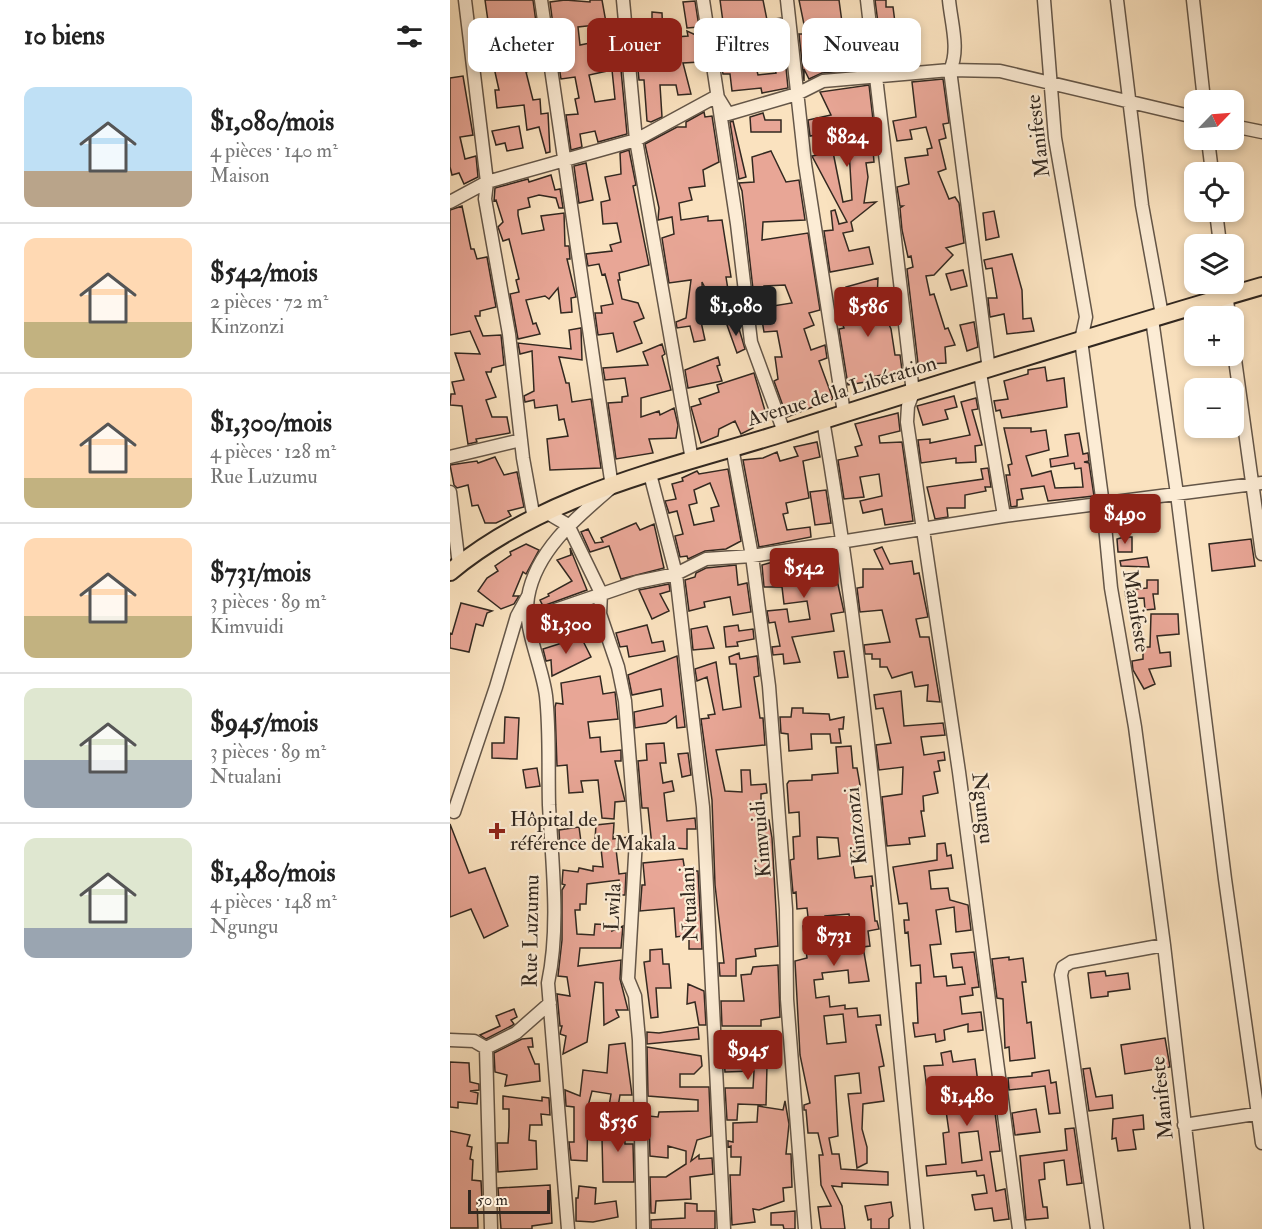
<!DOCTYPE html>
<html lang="fr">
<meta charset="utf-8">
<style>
body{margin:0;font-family:"IM FELL Double Pica",serif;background:#f6f6f6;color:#222;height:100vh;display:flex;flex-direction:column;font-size:22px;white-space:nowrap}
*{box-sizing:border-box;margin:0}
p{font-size:20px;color:#767676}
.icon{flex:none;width:33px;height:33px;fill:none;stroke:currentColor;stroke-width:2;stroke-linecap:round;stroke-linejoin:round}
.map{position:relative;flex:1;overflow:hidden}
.side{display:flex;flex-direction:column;background:#fff;width:450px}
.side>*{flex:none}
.guide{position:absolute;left:18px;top:18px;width:570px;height:54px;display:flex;gap:12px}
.needle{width:39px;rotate:65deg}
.tools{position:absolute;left:734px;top:90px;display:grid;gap:12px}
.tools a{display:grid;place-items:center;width:60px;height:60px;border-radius:12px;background:#fff;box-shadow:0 3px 9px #0003;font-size:30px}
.scale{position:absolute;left:18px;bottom:15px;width:82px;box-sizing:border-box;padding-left:6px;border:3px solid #322820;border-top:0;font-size:16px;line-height:21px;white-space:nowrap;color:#322820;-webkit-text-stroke:4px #fcecd5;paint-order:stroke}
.price{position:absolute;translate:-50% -51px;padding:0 14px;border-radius:6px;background:#8f2418;color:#fff;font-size:20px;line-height:39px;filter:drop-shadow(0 2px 3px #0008)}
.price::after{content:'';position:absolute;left:50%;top:36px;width:18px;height:14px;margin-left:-9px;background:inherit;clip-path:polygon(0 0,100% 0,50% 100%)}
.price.current{background:#222;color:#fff}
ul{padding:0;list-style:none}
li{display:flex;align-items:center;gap:18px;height:150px;padding:0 24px}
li+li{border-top:2px solid #e0e0e0}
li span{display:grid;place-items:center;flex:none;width:168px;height:120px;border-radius:12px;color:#555}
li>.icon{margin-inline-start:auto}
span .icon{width:72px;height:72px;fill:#fffc;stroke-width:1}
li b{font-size:26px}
h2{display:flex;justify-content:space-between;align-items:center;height:72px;padding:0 24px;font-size:26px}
.chip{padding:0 21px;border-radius:12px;background:#fff;box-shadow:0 3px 9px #0003;font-size:21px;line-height:54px}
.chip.current{background:#8f2418;color:#fff}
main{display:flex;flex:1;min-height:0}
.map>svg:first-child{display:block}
</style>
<main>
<section class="side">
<h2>10 biens<svg class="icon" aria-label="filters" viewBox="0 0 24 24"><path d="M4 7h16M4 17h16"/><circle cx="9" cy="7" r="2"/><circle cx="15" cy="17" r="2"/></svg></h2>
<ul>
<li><span style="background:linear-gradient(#bfe0f5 70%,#b9a48a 0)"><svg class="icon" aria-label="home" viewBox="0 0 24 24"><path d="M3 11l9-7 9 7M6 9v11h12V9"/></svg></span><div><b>$1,080/mois</b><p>4 pièces · 140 m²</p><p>Maison</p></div></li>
<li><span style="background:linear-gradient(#ffd9b3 70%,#c2b280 0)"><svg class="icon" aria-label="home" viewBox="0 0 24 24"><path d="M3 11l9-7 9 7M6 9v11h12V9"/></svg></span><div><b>$542/mois</b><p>2 pièces · 72 m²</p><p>Kinzonzi</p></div></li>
<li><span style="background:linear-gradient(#ffd9b3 75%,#c2b280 0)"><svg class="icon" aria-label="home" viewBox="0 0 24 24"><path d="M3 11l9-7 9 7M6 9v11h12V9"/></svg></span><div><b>$1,300/mois</b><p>4 pièces · 128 m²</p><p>Rue Luzumu</p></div></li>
<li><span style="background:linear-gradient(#ffd9b3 65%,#c2b280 0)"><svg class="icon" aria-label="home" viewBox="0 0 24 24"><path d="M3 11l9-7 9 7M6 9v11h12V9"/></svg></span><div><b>$731/mois</b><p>3 pièces · 89 m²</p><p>Kimvuidi</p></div></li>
<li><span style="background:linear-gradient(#dfe7d0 60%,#9aa5b1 0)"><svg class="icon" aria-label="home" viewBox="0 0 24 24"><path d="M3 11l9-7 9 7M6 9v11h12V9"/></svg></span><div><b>$945/mois</b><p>3 pièces · 89 m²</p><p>Ntualani</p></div></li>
<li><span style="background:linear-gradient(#dfe7d0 75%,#9aa5b1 0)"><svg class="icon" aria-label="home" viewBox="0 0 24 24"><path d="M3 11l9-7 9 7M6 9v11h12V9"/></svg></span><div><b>$1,480/mois</b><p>4 pièces · 148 m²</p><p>Ngungu</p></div></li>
</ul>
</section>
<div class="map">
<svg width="812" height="1229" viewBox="0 0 812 1229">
<rect width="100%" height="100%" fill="#fae2bf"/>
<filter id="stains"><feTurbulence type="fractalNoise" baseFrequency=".00333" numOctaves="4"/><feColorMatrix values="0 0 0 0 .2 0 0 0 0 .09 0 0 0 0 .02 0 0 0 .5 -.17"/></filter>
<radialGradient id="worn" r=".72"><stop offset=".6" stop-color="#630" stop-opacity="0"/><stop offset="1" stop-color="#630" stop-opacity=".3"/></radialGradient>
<path fill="#e8a696" stroke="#322820" stroke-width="1.5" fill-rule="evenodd" d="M35,0h48l9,67 -16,5 7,28 7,-1 1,15 7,-1 2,39 -4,1 -7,-26 -12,3 -3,-25 -27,3 -2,-18h4l-10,-45 6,-1 -1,-17 -5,1z
M115,0l25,2v-2h12l5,28 10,-1 10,107 -29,8 -3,-11 -15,3 2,13 -11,3 -5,-35 12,-1 -3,-15 4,-1 -4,-21 -14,2 -2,-13 7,-1 -3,-18 -7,1 -6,-46zM146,25l-1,17 -15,3 -2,-18zM162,70l3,29 -20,3 -6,-27z
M270,0h43l4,20 14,-2 7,70 -26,5 -1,-5 -29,3 -2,-17h-7l-2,-11 11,-1 -3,-18h-3zM310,33v18h12l4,22 -18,2 -5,-21 -9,1 -3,-20z
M349,0h40l5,37 11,-4 10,23 -22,2 2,13 -23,2 -13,6 -5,-10v12l-5,-47h7z
M425,0h11v7h7l4,31 11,-2 4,24 -8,3 -3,-9 -18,7z
M245,1l4,26 -12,1 -4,-26z
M202,12l10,1 1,25 25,-2 -1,-5 11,5 2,26 -17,1 8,31 -13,1 -2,-10h-16l2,32 -11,5 -4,-1 -3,-41h-5l-6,-59 19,-2z
M13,76l10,59 -13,2 5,22 11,-3 2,21 -14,7 -5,-11 -7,2 -2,-8v-89z
M493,79l6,44 -6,1 3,14 -7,2 7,29 -8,3 11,27 6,-2 4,6 5,40 -18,5 7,7 -19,20 -8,1 4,19 4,-1 11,35 3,-1 7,17 -10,2 1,16 -18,1 1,7 -10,1 -12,-103 6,-2 -2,-11 -3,1 -6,-27 -2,-22 3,-2h-3l-3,-19 12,-3 -4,-26 23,-3 -1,-6 5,-1 -6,-21 -16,3 2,9 -15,2 -4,-20 23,-4 -4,-35z
M419,85l6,52 -3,1 2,24 -8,1 2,14 -4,26 12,-1 -25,20 2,9 -10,2 6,18 20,-4 4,17 -43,8 -6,-41 9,-1 -2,-19 4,-1 4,14 8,-2 -35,-66 21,-4 10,50 9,-2 -4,-66h-4l-1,-4 -33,6 -2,-16 23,-5 -11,-23z
M254,112l1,5 7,-1 7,46 -16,8 2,16 -16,2 3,12 -13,3 2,17 27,-4v5l14,-1 9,57h-5l3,19 -18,3 -9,-17 1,35h-3l5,23 -11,2 -4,-16 -13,2 -1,-6 10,-4 5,-38 -22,3 -7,-45 12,-4 -2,-17 -14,3 1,-12 -14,-64 32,-17h9v-5z
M313,113l2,7h16v12h-30l-1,-15z
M283,121l13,56 -7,2 -9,-57z
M69,126l4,22 -16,3 -2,-8 -9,2 -4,-14z
M179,150l7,35 -3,1 16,79 -30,8 1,7h-2l4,19 16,4 6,15 -10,4 8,21 -25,9 -4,-19 -15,2 -3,-22h7l-1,-7 12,-2 -8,-30 -3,1 -3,-11 -11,2 -2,-12 26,-3 -2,-6 11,-3 -4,-19 -14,1 -2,-22 9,-2 -5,-23 16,-3 -1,-21z
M321,151l15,31 13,-2 6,40 -42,2 -1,18 46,-7 12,77 -11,3 5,12 -10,4 7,21 14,-5 2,13 -8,3 14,38 -46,18 -13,-36 4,-2 -3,-22h7l-5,-26 -13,1 -4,-24 32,-5 -7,-18 -21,1 2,20 -11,1 -13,-116 -3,-8 15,-1 -2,-25z
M136,163l7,37 -14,3 -5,-37z
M101,175l4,15 5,-1 3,19h-4l-3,-10 -17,-3 -11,3 2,9 -12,3v5l4,19 22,-4 -3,-14 23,-3 1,33h4l1,13h-3l9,38 -5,1 1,14 -11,1 -3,-25 -9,11 -4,-3 -19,4 7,24 3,-1 4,11 -22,5 -8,-45 9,-2 -3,-12 3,-1 -10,-40 -6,2 -5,-14 5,-5 -7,-22 -2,1 1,-13 33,-9 1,3z
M12,206l9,43h3l3,10 10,-2 9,50 -16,4v5h-5l8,20 18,-1 3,30 -12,3 -1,4h-5l10,25 -10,3 6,17h15l3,16 -34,6 1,3 -9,2 -6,-38 -12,-1 1,-11h4l-3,-12 12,-2 -9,-27 25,1 -10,-23 -20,4v-125z
M544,211l5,26 -13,3 -3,-27z
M562,254l10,36 1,29 8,-1 3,13 -27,3 -3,-20 -14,3 -2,-19h9l-5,-30 -6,1 -2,-9z
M513,270l4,16 -16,4 -5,-16z
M428,278l-2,42 10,-2 5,11 4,26h5l3,23 -10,1 -1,-6 -21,4v4l-23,4 -9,-56 5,-1 -2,-5 13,-5 -9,-31z
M287,322l8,27 -8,4 -10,-28z
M524,322l4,25 -11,4 -7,-26z
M131,328l1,32 -23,-3 7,26h3l3,19 19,-3 10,69 -51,2 -3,-31 21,-3 -4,-17 -5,1 -2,-15 -22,3 -1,-8 -9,2 -1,-6 10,-5 -2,-40 -12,3 -2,-11 53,6 -2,-19z
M212,344l3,10 -3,2 9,34 -30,8v19l18,-6 1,4 14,-7 4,17 -2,13 -27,1 4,14 -37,6 -8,-56 14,-1v-5l6,-1 -3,-18 -20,2 -2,-12 45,-3 -5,-13z
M268,357l2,8 -3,1 5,15 -34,7 -3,-18z
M595,367l2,14 17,-3 3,29 -65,11 -2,-8 -4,1 -2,-10 14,-2 -4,-18 24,-7v-4z
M304,373l14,48 -16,5 1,2 -12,6 -6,-13 -16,8 -1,7 -17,7 -10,-36 10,-3 -2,-5 20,-7 -2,-7z
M504,396l3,11 -12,3 3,9 -25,6 -6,-19z
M526,398l2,11 -6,1 10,35 -7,1 1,16 -20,1v-5l-35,5 -3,-23 12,-1v4l40,-8 -9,-33z
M448,413l2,18 -21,5 1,7 22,-1 11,79 -28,4 -3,-16 -19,4 -3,-12 22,-5 -3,-22 -19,3 4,20 -20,2 -6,-39 20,-4 -3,-9 7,-2 -7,-21z
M554,428h27v4l15,-2 3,20 -23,6 6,20 19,-5 4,17 28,-1 -2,-19 -6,1 -1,-6 -23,4 -1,-8 18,-3 -3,-21 14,-2 4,21 5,-1 1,8 -5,1 5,1 5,33 -46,5 -4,-15 -23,3 2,10 -6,1v6l-6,1 -5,-32h4l-2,-10 4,-1z
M367,442l3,15 -17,4 6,37 -23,5 2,10 -5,1 4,16 23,-3 1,10 -52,10 -16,-87 20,-2 14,-6 3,9 18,-5 -4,-9z
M45,457l9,18 13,-3 7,35 -16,4 3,5 -15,7h-11l-7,-18 -6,1 -4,-21 -11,3 -3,-3 -4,-20 27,-4 1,2z
M538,468l3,19h-6l1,4 -21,4v13h-18l1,9 -13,2 -8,-32 56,-8 -2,-10z
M278,469l13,72 -15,8 -21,2 -17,8 -1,-3 -7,1 -5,-21 8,-2 -6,-23 -8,2 -4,-12 11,-2 -4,-15 11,-3 -1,-3 15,-7 2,3zM260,483l9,23 -8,2 3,13 -20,4 -5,-20 8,-2 -3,-13z
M376,490l5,33 -16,2 -5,-33z
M186,523l4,7 14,-6 10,44 -43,11 -12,-33 -19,6 -9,-20 7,-3 7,14 8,-1 -2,-4z
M674,537h8v15h-14l-1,-13z
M801,539l4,27 -43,5 -3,-27z
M76,544l13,6 -13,24 -3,-2 -10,24h6l-5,8 -13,5 -23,-18 9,-13 11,-7 -3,-5 16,-11 -1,-3z
M432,547l8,17 22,-3 2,13 5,-1 9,44 -12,2 4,18h9l11,65 -13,-1 1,-16 -13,2 -3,-15 -20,6 -5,-11h-7v-8h-8v-5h-7l-1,-9 26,-3 -8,-32 -22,2 -3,-24 6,-1v-18h20l-9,-19z
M120,548l17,42 -44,16 -3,-6 9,-4 -1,-2 24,-13 -15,-21 14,-5z
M385,551l2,15h-3l10,46 -13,2 3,17 -42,6 8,25 -16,2 -1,-10 -10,1 -1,-8 8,-1 -5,-24 -6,1 -2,-12 20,-2 2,13 21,-3 -3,-18 -23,3 -2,-17h-18l-2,-22 22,-6v8l26,-8 -1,-3 3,-1z
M697,557l2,10 -28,-1 -1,-5z
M286,565l2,20 9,-2 4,29 -18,3 -3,-18 -26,5 1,5 -16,4 -4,-31 10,-3 1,-4 10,-5z
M697,580h11v14h-5l2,15 -10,1 -1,-12 -18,1 -1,-9 22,-2z
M219,584l1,7 -10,3 9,17 -17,8 -13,-29z
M11,603l31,8 -5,2 -4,13 -7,-2 -7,28 -19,-4v-15l2,1z
M135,609l11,18 -54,4v-8z
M701,614h27l1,20 -22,2 3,17 10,-1 1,14 -22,3 6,15 -11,5 -11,-19 -1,-9 11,-2v-12h7z
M197,625l5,18 11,-2 2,10 -36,6 -2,-11 -7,1 -4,-14z
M288,625l1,6 14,-2 1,10 -17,3 1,4 -12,1 -2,-20z
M257,626l7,22 -21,2 -2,-21z
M131,637l10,20 -39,19 -1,-16 -5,1 -3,-12z
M394,651l4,26 -10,1 -4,-26z
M289,653l1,6 17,-3 2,20 -5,1 6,41h3l2,27 -49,5 9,41 17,1 -1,-22h9l1,15 15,-1 1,9 -6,1v20h3l1,6h4l3,18 6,108 -23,3 1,7 -20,3v17h-16l-1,-13h5l-9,-78 -3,-85 -11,-81 8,-1 -1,-3 7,-1 -8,-37 -10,4 -2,-12 21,-7 7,48 18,-3 -5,-43h-6l-1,-7z
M227,656l8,71 -8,1 -1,-12 -10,7 -31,5 -1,-16 29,-6 -2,-17 -29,6 -4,-20z
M150,676l3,18 12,-2 3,27 -30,3 2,16 10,-1 1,15 20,-2v11h-6l10,40 -10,1 -1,17 -12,-1 -4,-38 -17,1 2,11 -14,1 -2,-28 -10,1 -2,-59 1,-4 7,1 -2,-21z
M451,691l3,35 39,-3 2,12 -24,2 3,18 20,-3 1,8 -7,1 2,10 -6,1 4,21 -15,3 1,15h-3l4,25 -16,2 1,6 -23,2 -5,-49 20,-3 1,-27 -24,3 -3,-25 15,-2 -8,-35 -7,1 -2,-14z
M342,708h11v5l26,1 1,6 14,-3 -1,12h-4l2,14h-10l-1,-9h-19l1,15 -23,2 -1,-17 -7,-1 -1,-16h11z
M55,717l14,1 -2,41 -25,-1v-15h12z
M214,743l2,20h-6l3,20 9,-2 2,10 -10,2 3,28 28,-3 1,11h-9v20l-35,-3 -4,-38h-6l-4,-47 9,-1 -1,-16z
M401,746l2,22h4l3,17 2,45 4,20 -15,2 4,26 17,-2 1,10h-2l4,35h2l2,8 -11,2 2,15 -7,1 6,34 -20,2 -1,-13 -26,3 1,6 -9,1 2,18 13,-2 1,11 15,-2v4l12,-1 1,9 22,-2 1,10h-5l8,41 -5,1 5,34 -21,3 -1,25 5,18v16l-10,5 -9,-74 13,-1 -2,-20 -24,3 3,60 -9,2 3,16h7l2,15 47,3v13l-46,-2v4l-10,-1 10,20 3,23h-24l-3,-22 13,-1 -10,-21 -2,-30h4l-5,-22h-10l-2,-23h-2v-5l6,-2 -10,-48 -5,-94 12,-3 -4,-32h6l-2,-18 -10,1 -1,-17 -3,1 -3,-33 4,-1 -1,-22 7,-1 -1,-24 -10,1 -2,-29 2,-3 23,-1v-5l26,-2 -2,-26zM367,837l21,1 2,18 -22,3zM399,914l1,7 5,-1 2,19 -4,1 1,8 -25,4 -4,-36zM393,1014l3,28 -19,2 -3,-28z
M238,753l3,22 -9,2 -4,-23z
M87,768l3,18 -14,2 -3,-18z
M164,823l-1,16 15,-2 -1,10 -11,2 3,25 7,-1 -1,22h-5l-1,-15 -32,4 -1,20h-6v6h-5l2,24 17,1 1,-11 18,1 -1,6 11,-5 -2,22h-41l-2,18 43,-6 -1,19 8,31h-12l3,7 -15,8 -1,-42 -8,-1 -8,60 -24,12 3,-18 -6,-2 2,-8h-2l-3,-32 13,2 -3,-19 -9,-1 4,-36v-50l3,-5 -3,-1 1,-14 15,2 1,-4 14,3v-5l10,1 -3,-28h-5l1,-14z
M0,824l19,49 16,-5 23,58 -24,12 -13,-29 -21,8z
M129,827l3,22 -17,2v-3l-5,1 -1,-19z
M495,843l2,13 4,-1 2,13 -24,3 2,18 17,-1 2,12 18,5 3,25 -15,2 -2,-25 -18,3 5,34 -11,1 4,32 12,-1 1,10 18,-2 -3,-17 -9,1 -2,-14 23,-2 5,35 -7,1 1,7 -13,2 2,17 19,-2 2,18 -15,2v-8l-24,6 1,10 -9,2 -1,-8 -20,3 -2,-14h5l-2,-40h5l-1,-18 -9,1 -3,-34 -3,1 -1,-13h5l-2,-17 -8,1 -6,-37 44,-7v-16z
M233,859l2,12h13l4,78h-13v-14l-13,2 -2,-29 -34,3 2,-26h3l-2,-22z
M212,949l1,15h6l2,24h-15l2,29 -7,1 -7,-56 6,-1v-11z
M559,957v3l14,-2 3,24h-4l5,41 4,-1 4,36 -25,3 -1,-14 -4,1 -2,-49 -6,-1 -5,-39z
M328,965l2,52 -19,3v6h-39l-1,-25h23l-3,-26 10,-1 2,-7z
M655,971l1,5 22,-3 2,16 -22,3v4l-17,2 -3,-25z
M238,984l16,7 2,34h-7l-4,-23 -8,2z
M64,1009l3,8 -6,3 3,4 -3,2 -25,13 -6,-4 20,-9 -4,-10z
M248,1027l1,12 -52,5v-12l12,1z
M82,1038l1,9h-5l7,17h4l1,17 -35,5 2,-11 -12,-3 -1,-19 28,-14z
M715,1038l5,29 -45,7 -4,-29z
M175,1043l7,52h-12l-2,12 -9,-1 2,-12 -19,-3 -4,15 -1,55 -16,-1 -2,-18h5v-35l-8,-1 -1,-16 15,6 3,-26 24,3 2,-28z
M197,1047l54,9 1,10 -8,8h-14v13h29l2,49 -14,4 -6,21 8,-6v4l13,-1 1,16 -23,3 1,22 -35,2 -1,12h-4l-1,-36h16l20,-13v-13l-18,-5v12l-18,-2 -1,-40 9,1 1,-5 39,-1v-11l-50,-4z
M309,1050l16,3 -2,13 -6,-1 -1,40 -28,-1 -1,16h-10l-2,-32h28l1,-17 -29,1 -1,-16 21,-1 13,3z
M501,1051l2,11 22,-3 3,24 13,-1 9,69 -10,1 6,39 9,-2 4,30 -15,2 -2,-13 -17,2 -3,-15 15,-2 -3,-18 -7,1 -1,-5 -49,5 -1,-10 20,-2 -3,-31 6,-1 -3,-21 -16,1 -6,-46 19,-1 -2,-12zM528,1131l4,29 -20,3 -3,-30z
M0,1062l19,1 1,19 9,2v6l-9,1 8,2 -1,11 -19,-2v6l-8,-1z
M640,1068l6,29 16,-2 1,13 -24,3 -6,-42z
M599,1070l2,13 5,-1 4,31 -11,1 -4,-28 -36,4 -1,-12 24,-2v-3z
M53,1096l39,5v-4l7,1 1,17 -9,-1 1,11h-12l-1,15 7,1 1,28 -39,3 -1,-29h11l1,-16v-18h-6z
M335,1101l4,23 -3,30h5l1,33 -9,1 1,13 -25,9 -6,-1 2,13 -23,3 -2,-50h10l1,-18h-10v-11l-3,1v-6l5,1v-19l24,-1 1,-16 25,4z
M586,1109l4,23 -25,3 -3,-22z
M182,1112v10h-8l1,22h8l1,38h-31l-1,-44h12l1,-25z
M693,1115l1,14 -11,1 3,19 -18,2 -2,-13 -4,1 1,-20z
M624,1128l8,55 -15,2 -3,-25 -20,3 1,16 -6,1 4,27h4l1,11 -22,2 -6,-64 47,-6 -2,-21z
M0,1131l20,4 -3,11 5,1 -2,12 3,1 -1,20 9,1 1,18h-5l1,29h-28z
M100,1185l2,38 -20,3v3h-31l-3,-41z
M129,1186l17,2 -1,16 21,-3 2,16 -25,5 -17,-1v-23h2z
M441,1202l2,14 -4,3v10h-18v-10l-3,1 -3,-14z
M235,1203l12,1v7h18v18h-64v-9l34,-2z
M345,1211v18h-11l-1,-4h-12v-12z"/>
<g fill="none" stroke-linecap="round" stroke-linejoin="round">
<g stroke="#645648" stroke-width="15">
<path id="minor" d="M15,0l22,182 -2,17 24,135 14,124 11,61
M91,0l71,487c-34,29 -76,63 -84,110 -5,32 14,67 18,99 4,36 2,73 3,109 3,58 11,121 -1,178l20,246
M173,0l13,140 56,320
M253,0l34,224 14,118 33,90
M337,0l18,164 39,249
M417,0l46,393 -5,13 -1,16 52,350 60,457
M499,0c2,22 11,50 1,70l39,300
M594,0l11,138 31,179 -5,23 22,165 8,83 24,139 29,218 33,284
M667,0l25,205 20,110
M743,0l11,100
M783,126l29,6
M758,140l4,32
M0,202l37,-20 149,-42 81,-44 11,18 69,-20 26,-13 127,-11 50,1 194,46
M766,212l4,32
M775,284l4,32
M702,319l25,175 48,385 37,264
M783,345l29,209
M530,373l24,143
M373,420c46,267 66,539 94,809
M282,447l20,109 17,130 17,223 1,90 18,230
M0,457l71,-17
M200,474l26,100 27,233 21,422
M0,492l9,73
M96,512l22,13 33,68 -1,21 18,53 7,34 11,138 -8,140 7,17 4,44 4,189
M79,619l108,-37 39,-8 30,-15 46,-3 252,-40 258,-33
M4,812l42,-125 21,-71 11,-20
M0,1040l24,1 12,7 30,-15 34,-30
M36,1048l5,181
M734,1125l78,-12
M647,1229l-36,-254 2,-8 8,-5 93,-17"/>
</g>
<g stroke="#322820" stroke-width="20">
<path id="highway" d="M0,572c95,-79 221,-104 336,-140 158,-50 317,-100 476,-146"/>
</g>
<use href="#minor" stroke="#fcecd5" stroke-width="12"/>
<use href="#highway" stroke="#fae2bf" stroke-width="16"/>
</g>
<path fill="#8f2418" stroke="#fcecd5" stroke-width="2" d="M44 822h6v6h6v6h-6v6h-6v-6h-6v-6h6z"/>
<g text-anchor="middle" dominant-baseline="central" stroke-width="4.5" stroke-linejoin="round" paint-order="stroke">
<g font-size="21" fill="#322820" stroke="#fcecd5">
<text transform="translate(588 136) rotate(-97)">Manifeste</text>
<text transform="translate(392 391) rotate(-17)">Avenue de la Libération</text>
<text transform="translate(686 611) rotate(81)">Manifeste</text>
<text transform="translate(533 808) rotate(83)">Ngungu</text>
<text transform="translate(406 826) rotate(-96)">Kinzonzi</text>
<text transform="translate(311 839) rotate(-95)">Kimvuidi</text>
<text transform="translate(239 904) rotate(-93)">Ntualani</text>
<text transform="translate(163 907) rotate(-87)">Lwila</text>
<text transform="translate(81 931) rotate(-89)">Rue Luzumu</text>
<text transform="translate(712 1098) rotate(-96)">Manifeste</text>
</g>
<g font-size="21" fill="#322820" stroke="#fcecd5" text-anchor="start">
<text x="60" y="819">Hôpital de<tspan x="60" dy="24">référence de Makala</tspan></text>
</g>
</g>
<rect width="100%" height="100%" filter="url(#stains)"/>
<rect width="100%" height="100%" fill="url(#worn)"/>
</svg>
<div class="tools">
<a><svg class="needle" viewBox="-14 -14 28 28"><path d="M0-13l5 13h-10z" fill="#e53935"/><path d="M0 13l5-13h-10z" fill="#767676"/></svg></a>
<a><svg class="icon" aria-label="locate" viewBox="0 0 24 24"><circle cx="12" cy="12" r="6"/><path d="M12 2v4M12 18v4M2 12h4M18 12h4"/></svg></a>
<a><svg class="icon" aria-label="layers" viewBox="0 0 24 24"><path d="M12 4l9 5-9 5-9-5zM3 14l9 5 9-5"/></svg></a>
<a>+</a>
<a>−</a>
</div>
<div class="scale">50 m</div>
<b class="price" style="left:397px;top:168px">$824</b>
<b class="price current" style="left:286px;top:337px">$1,080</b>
<b class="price" style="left:418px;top:338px">$586</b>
<b class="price" style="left:675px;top:545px">$490</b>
<b class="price" style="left:354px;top:599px">$542</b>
<b class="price" style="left:116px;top:655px">$1,300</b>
<b class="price" style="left:384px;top:967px">$731</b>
<b class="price" style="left:298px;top:1081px">$945</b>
<b class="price" style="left:517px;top:1127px">$1,480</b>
<b class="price" style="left:168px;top:1153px">$536</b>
<div class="guide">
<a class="chip">Acheter</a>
<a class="chip current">Louer</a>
<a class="chip">Filtres</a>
<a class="chip">Nouveau</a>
</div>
</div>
</main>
